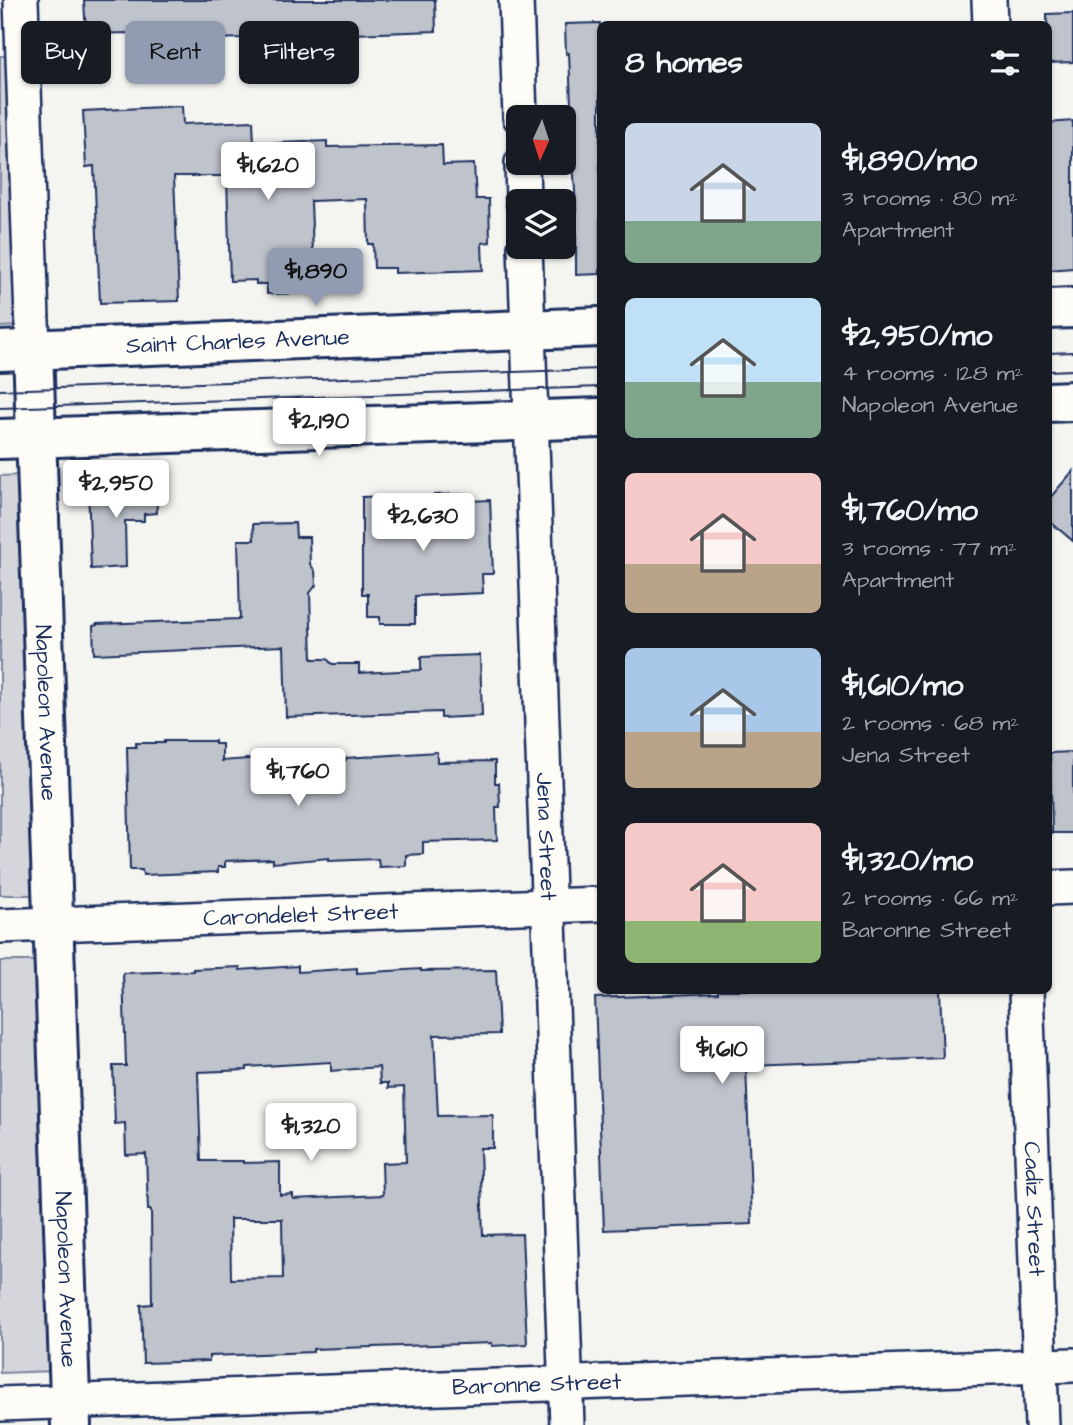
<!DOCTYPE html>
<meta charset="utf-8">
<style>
body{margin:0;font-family:"Architects Daughter",sans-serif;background:#20242c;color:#f1f3f6;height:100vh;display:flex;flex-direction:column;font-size:26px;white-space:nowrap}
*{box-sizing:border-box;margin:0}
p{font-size:23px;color:#9ea1a6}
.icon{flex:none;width:38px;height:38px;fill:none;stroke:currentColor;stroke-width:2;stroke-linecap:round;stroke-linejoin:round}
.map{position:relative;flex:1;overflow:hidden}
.panel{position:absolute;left:597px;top:21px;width:455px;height:973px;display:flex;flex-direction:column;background:#171b24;border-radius:10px;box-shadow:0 2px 5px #0004}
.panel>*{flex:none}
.banner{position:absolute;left:21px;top:21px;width:471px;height:63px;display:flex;gap:14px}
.needle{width:46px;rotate:183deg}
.tools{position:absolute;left:506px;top:105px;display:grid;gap:14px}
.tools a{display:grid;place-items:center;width:70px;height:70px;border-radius:10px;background:#171b24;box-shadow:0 2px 5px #0004;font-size:35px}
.price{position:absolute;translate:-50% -60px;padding:0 16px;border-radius:7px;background:#fff;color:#222;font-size:23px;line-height:46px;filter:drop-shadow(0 2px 4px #0008)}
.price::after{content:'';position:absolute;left:50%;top:42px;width:21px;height:16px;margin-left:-10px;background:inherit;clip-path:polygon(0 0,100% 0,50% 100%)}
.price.selected{background:#919bb2;color:#111}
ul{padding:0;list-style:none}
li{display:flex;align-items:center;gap:21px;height:175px;padding:0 28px}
li span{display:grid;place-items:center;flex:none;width:196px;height:140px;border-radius:10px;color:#555}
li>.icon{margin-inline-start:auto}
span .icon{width:84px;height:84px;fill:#fffc;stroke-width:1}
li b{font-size:30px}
h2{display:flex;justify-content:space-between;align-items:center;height:84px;padding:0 28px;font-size:30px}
.chip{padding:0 24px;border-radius:10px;background:#171b24;box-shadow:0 2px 5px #0004;font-size:24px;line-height:63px}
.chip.selected{background:#919bb2;color:#111}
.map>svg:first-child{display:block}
</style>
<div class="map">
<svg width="1073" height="1425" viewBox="0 0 1073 1425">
<rect width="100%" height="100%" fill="#f4f4f1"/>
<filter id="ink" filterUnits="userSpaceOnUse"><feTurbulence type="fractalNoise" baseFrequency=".0143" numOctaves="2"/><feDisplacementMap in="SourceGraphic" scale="14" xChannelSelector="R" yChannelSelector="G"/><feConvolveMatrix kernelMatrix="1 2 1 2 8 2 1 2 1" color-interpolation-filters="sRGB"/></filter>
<g filter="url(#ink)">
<path fill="#d4d6db" stroke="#78829c" stroke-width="2" d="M0,56h9l11,270 -20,1z
M24,475l14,420h-38v-419z
M0,961h42l13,410 -55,2z"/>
<path fill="#bfc3cc" stroke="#1b2f5e" stroke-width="2" fill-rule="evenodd" d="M84,0h351l1,31 -306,11v-9l-44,1z
M1073,13v49l-25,1 -1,-49z
M600,23v251l-24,1v-69l-5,-74h-3l-1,-27h4l-2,-52 -3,1 -1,-30z
M182,106l1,18 70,-3 1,23 73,-3v6l115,-2 1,20 31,-1 2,35h13l1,43 -8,1 1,27 -88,3v-5h-21l-1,-24h-5l-1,-45 -56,2 3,80 -8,1v11l-39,1v-10h-11v-4l-26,1 -3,-105h-53l5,125 -79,2 -6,-137 -8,1 -3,-56z
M1073,121v147l-25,2v-147z
M1073,471v70l-25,-21v-20z
M142,484v3l14,-1 1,27 -13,1v7h-19l1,46 -35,2 -3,-83z
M469,494v7l21,-1 3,74h-11l1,19 -68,3v28h-35v-7h-12v-23h-6v-97l27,-1v12l45,-1v-12z
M295,523l1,14h13l1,27 5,7 1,14 -6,8 2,66h15l5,5h27v9l62,-3v-13l59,-2 2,61 -41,2v-6l-155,5 -2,-71 -190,8 -1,-28 4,-1v-1l143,-5 -2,-79h16l-1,-16z
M164,741h51v3h7v17l39,-3v5l35,-2v2l50,-3v-2l91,-6v10l58,-1v22h4l1,24h-4l1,33 -74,2v12l-17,1v11l-27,1 -1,-8 -49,2v-3l-56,5v-4l-48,2v6h-7v5l-75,3 -1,-5h-12l-3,-123h9v-4h28z
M1073,752v81h-21l-2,-80z
M298,966v6l59,-4v5l64,-4v2l75,-1 3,64 -65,1 4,81 55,-1v33h-13l3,87 39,-1 5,110 -35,2v-3l-179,6v3l-104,4v5l-66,2 -2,-58 11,-1 -1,-94h-3l-2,-56 -20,1 -1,-32 -10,1 -2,-58h13l-3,-93 70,-2v-2l47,-2v3zM331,1062v9l48,-4 1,16h8v5l16,-1 2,75 -24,1 1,32 -90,4v-5l-13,1v-33l-37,1v-2h-42l-3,-89 49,-2v-3zM230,1219h52l1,59 -52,1z
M718,990h222l3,68 -197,7 6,159 -148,6 -9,-232 123,-5z"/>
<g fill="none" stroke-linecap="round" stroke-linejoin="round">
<g stroke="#1b2f5e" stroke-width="38">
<g id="minor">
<path d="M21,0l12,349"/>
<path d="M516,0l4,117"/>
<path d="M989,0l1,24"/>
<path d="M522,163l1,38"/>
<path id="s1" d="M525,247l42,1178"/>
<path d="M1048,888l25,-1"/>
<path id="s2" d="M0,926l600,-22"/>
<path id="s3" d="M1026,990l16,435"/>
<path id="s4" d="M0,1404l1073,-39"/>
</g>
</g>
<g stroke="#1b2f5e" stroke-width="44">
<g id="major">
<path d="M1048,309l25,-1"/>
<path id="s5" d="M33,349l38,1076"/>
<path id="s6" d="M0,351l600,-24"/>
<path d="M1048,402l25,-1"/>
<path d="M0,439l600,-21"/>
</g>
</g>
<use href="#minor" stroke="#fdfcf7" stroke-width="33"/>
<use href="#major" stroke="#fdfcf7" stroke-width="38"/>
<path stroke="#1b2f5e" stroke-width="2" d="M1048,353l25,-1
M1048,371l25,-1
M0,390l600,-21
M0,408l600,-21"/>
</g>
</g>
<g text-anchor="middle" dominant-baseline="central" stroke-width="5" stroke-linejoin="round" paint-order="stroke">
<g font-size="23" fill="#1b2f5e" stroke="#fdfcf7">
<text stroke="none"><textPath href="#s6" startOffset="238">Saint Charles Avenue</textPath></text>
<text stroke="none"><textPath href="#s5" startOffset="364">Napoleon Avenue</textPath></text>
<text stroke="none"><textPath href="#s1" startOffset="590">Jena Street</textPath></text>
<text stroke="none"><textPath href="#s2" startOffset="301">Carondelet Street</textPath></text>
<text stroke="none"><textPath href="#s3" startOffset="219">Cadiz Street</textPath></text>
<text stroke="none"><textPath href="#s5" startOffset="931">Napoleon Avenue</textPath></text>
<text stroke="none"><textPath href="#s4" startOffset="537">Baronne Street</textPath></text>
</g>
</g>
</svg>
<div class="tools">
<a><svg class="needle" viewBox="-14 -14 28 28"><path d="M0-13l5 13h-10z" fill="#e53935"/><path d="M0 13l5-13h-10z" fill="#9ea1a6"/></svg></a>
<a><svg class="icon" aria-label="layers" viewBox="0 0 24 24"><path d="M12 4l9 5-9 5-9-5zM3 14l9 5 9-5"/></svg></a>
</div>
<b class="price" style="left:268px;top:202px">$1,620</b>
<b class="price selected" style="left:316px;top:308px">$1,890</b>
<b class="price" style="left:319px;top:458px">$2,190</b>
<b class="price" style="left:116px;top:520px">$2,950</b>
<b class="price" style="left:423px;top:553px">$2,630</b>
<b class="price" style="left:298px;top:808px">$1,760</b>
<b class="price" style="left:722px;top:1086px">$1,610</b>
<b class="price" style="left:311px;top:1163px">$1,320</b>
<div class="banner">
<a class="chip">Buy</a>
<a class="chip selected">Rent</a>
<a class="chip">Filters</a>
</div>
<section class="panel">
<h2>8 homes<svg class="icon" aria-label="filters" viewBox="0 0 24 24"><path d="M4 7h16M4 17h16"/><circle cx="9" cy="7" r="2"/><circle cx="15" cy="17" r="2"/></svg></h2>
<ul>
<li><span style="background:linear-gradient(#c9d6e8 70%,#7fa58c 0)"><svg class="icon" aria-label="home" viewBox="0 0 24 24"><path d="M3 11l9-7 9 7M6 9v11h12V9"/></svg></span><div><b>$1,890/mo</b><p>3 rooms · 80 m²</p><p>Apartment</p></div></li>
<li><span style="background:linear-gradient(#bfe0f5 60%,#7fa58c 0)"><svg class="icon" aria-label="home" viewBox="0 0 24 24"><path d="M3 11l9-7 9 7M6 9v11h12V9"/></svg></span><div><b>$2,950/mo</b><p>4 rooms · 128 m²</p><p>Napoleon Avenue</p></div></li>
<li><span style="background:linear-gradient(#f6c9c9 65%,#b9a48a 0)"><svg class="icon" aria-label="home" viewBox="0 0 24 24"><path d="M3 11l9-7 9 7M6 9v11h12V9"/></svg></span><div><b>$1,760/mo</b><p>3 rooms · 77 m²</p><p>Apartment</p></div></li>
<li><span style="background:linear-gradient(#a9c7e8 60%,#b9a48a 0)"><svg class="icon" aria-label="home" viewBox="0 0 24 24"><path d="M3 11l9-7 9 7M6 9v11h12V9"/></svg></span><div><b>$1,610/mo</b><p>2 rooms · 68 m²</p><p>Jena Street</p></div></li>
<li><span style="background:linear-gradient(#f6c9c9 70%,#8fb573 0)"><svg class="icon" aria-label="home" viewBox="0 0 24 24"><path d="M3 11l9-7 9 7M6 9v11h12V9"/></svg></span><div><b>$1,320/mo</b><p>2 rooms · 66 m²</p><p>Baronne Street</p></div></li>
</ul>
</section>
</div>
